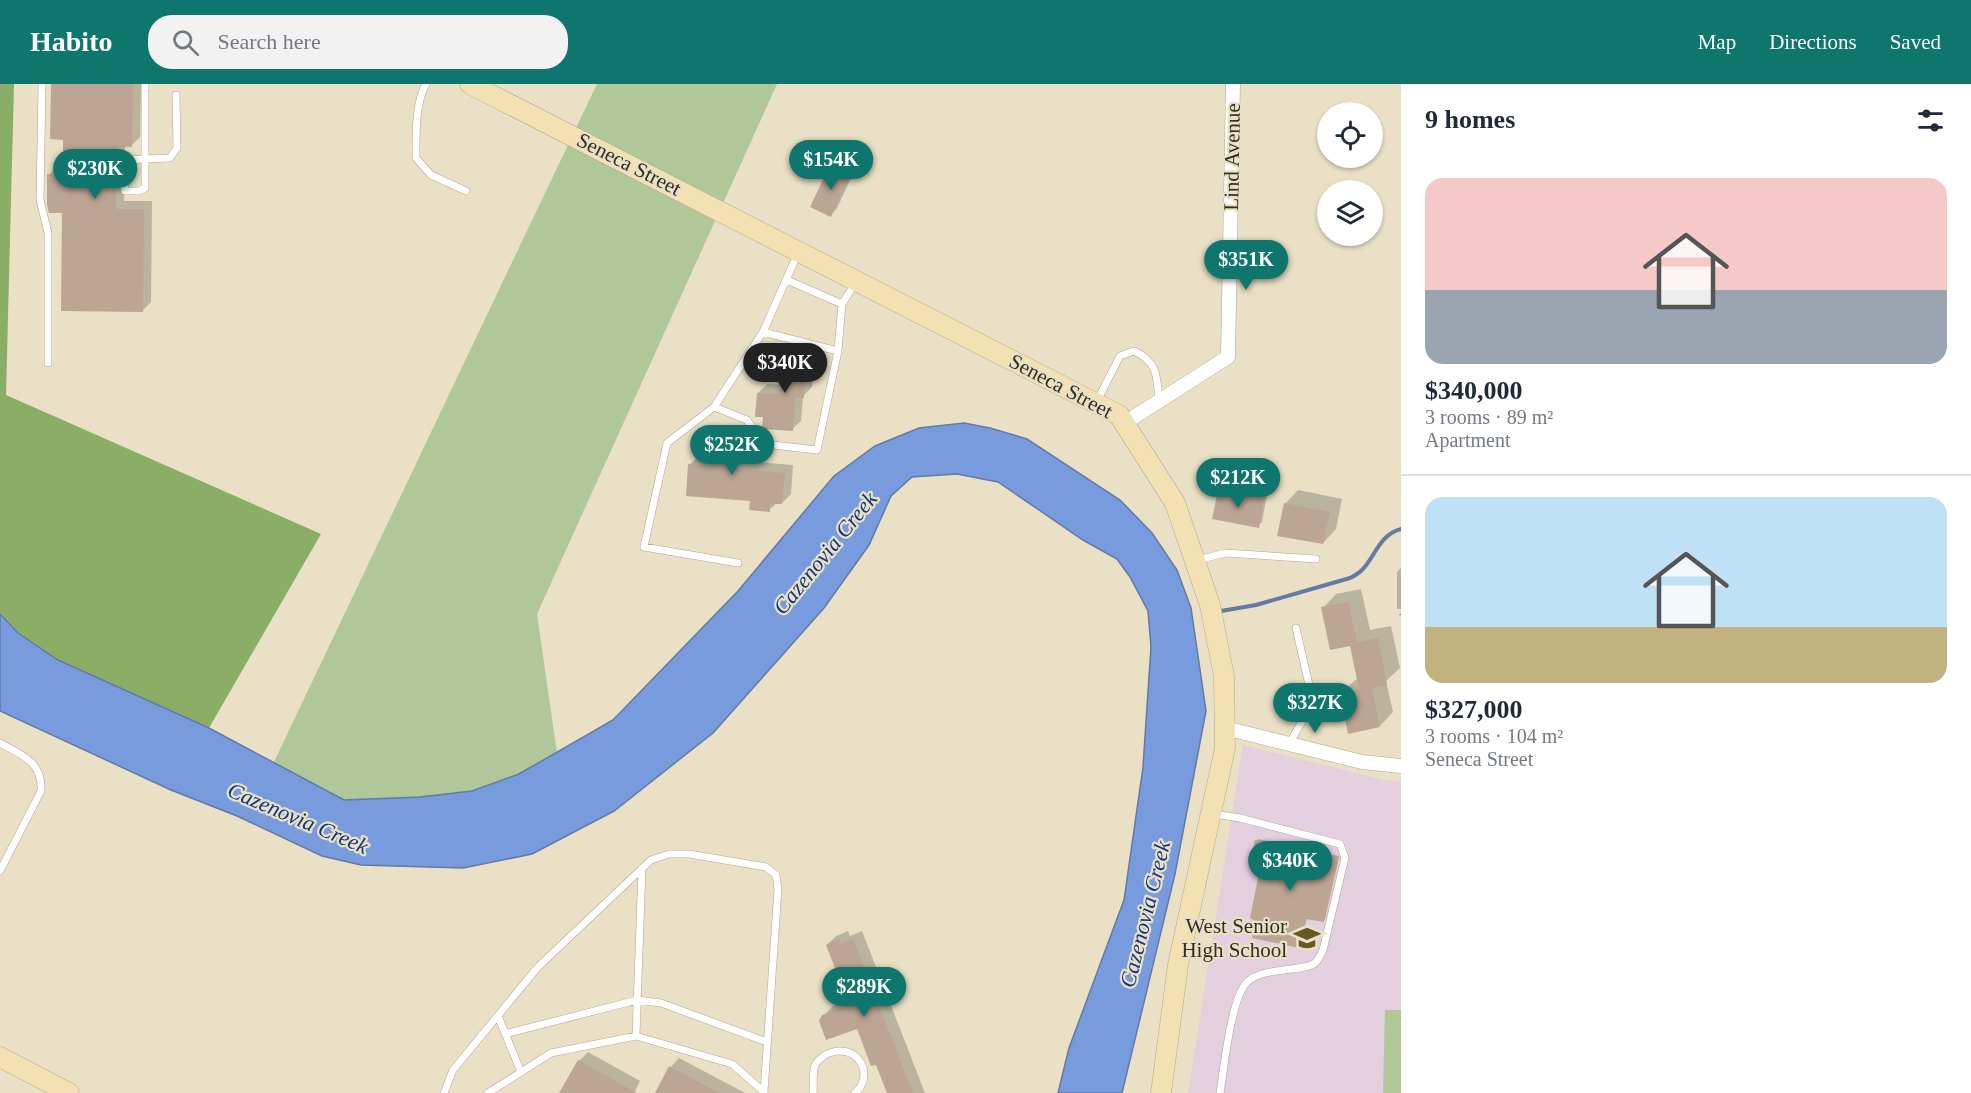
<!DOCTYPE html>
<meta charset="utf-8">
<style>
body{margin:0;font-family:Georgia,serif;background:#f2f2f3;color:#1f2937;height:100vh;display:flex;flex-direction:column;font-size:22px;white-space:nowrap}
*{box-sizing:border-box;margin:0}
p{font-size:20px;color:#747a83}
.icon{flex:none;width:33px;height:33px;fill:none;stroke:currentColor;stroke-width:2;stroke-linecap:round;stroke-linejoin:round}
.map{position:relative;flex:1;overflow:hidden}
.details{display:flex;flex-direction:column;background:#fff;width:570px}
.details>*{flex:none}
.tools{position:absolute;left:1317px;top:18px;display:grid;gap:12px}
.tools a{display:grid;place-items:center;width:66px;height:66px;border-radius:50%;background:#fff;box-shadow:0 2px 4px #0004;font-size:30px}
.price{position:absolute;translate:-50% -51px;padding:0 14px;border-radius:21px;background:#0f766e;color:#fff;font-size:20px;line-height:39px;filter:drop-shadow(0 2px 3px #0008)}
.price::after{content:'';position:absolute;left:50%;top:36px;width:18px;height:14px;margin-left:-9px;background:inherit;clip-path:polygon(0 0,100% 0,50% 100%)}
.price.active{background:#222;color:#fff}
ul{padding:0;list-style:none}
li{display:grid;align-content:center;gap:12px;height:318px;padding:0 24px}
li+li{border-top:2px solid #e0e1e3}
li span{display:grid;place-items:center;height:186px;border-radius:18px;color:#555}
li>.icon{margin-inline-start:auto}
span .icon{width:108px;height:108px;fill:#fffc;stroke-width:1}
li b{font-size:26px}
h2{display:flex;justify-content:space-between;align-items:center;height:72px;padding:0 24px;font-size:26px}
header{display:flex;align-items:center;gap:36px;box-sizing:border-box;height:84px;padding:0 30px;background:#0f766e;color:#fff}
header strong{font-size:28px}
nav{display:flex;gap:33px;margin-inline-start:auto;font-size:21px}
.search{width:420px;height:54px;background:#f2f2f3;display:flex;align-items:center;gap:15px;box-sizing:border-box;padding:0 21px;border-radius:24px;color:#747a83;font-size:22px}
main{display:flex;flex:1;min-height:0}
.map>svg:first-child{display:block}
</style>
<header>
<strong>Habito</strong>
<div class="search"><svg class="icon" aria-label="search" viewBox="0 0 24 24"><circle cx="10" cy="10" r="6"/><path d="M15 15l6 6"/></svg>Search here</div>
<nav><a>Map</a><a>Directions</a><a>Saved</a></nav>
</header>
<main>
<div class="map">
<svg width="1401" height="1009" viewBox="0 0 1401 1009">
<rect width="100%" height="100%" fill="#e9e0c5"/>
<path fill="#e4cfde" d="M1243,661l141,35 17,2v311h-213z"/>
<path fill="#b0c79a" d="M597,0h180l-240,530 20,139 -38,21 -47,17 -52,6 -76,4 -71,-37z
M1385,926h16v83h-18z"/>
<path fill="#8bae66" d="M0,0h14l-8,311 315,139 -112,194 -151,-68 -40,-27 -18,-19z"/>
<path fill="#779bdc" stroke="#627aa4" stroke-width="1.5" d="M964,339l26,5 37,11 93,61 32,33 25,37 14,38 15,103 -31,163 -53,219h-64l11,-45 55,-148 19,-133 8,-120 -3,-36 -18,-34 -13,-18 -34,-19 -85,-58 -41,-8 -45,3 -21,19 -22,49 -45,63 -111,125 -99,78 -82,43 -69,14 -102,-3 -39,-9 -85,-40 -66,-26 -171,-79v-97l18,19 40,27 151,68 135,72 76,-3 52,-6 47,-17 94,-54 125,-129 96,-115 41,-30 44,-18z"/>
<path fill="#0003" d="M52,0h89l-1,53 -9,9h-6l-1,55h28l-1,101 -9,9 -79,-99 -14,-37 9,-9h7v-28z
M838,75l18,9 -19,40 -6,7v-49z
M794,258l26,2 -1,8 -5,6 -2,29 -9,9 -2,25 -9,8 -27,-13 -7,-23 9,-9 16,1 2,-34z
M715,341l33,3 -3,33 48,4 -2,29 -9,9h-5l-8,7 -79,-46 9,-8h6l1,-22z
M1223,403l44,8 -5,27 -4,4 -39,-35z
M1298,406l44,9 -6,30 -13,14 -38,-39z
M1401,484v41h-4v-37z
M1361,505l9,41 21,-4 9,42 -14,13 7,31 -13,14 -39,-32 14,-14 4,-1 -8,-35 -28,-36 13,-14z
M1258,755l81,17 -14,63 -2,2 -16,-3 -7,28 -37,-84 -6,-21z
M848,847l2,5 12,-5 63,162h-37l-11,-30 -19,-36 -35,-11 10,-10 16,-6 -22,-55 9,-9z
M588,968l52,29 -6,12h-73l18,-32z
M679,974l66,35h-88l14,-26z"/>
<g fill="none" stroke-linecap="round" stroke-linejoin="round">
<path stroke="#627aa4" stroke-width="4" d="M1221,527l35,-6 94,-27c4,-2 9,-5 12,-8 13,-13 17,-35 39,-41"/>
</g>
<path fill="#bca593" d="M51,0h82l-1,63h-15l-1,62h28l-1,103 -82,-1 1,-98h-13l-2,-8v-31l16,1v-35l-13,-1z
M830,81l21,9 -20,43 -21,-10z
M784,266l27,2v11h-5l-2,35 -9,-1 -2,34 -31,-2 1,-12h-8l2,-24 24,1z
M705,349l35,3 -3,33 48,4 -3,31h-12v8l-21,-2 1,-9 -64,-5 2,-32 14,1z
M1218,406l46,8 -5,30 -47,-9z
M1284,419l46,9 -7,32 -46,-8z
M1348,518l9,40 21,-4 9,47 -15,3 8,39 -32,7 -8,-41 19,-4 -9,-43 -20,4 -9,-43z
M1255,756l84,17 -15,65 -18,-3 -6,29 -48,-10 3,-17 -5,-3 11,-55 -10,-2z
M839,855l2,5 12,-5 60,154h-26l-11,-28 -5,1 -14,-37 -31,11 -7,-19 3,-6 27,-11 -23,-59z
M578,976l59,33h-78z
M669,982l50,27h-64z"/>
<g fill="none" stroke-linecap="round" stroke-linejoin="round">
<g stroke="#b0a78e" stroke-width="8">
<path id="lane" d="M42,0l-2,116 8,33v130
M145,0v75l25,-1 7,-10 -1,-53
M426,0c-11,19 -10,52 -10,74l15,17 35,16
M124,85v-9l21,-1v29l-6,3h-14l-1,-10
M787,196l55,24
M763,248l75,19
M1097,317l23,-45 14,-5c24,11 23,26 25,50
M714,323l33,13 17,24 53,6 21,-99 4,-47 14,-22
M1198,476l27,-7 91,6
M738,479l-94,-16 23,-104 47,-36 49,-75 35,-79
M0,659c22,12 43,19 41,48l-41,80
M1289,660l19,-33 4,-13 -16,-70
M1214,730l26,4 100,26 5,14 -22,92c-2,4 -4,9 -7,12 -8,10 -52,4 -69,20 -16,16 -23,86 -27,111
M498,932l23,56
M505,950l132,-34 24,3 106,39
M636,952l6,-168
M444,1009l9,-23 85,-103 113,-107 18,-6h20l77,13 10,8 2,14 -14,203
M488,1009l63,-40 85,-17 96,28 32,28
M813,1009c1,-9 -1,-20 2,-28 2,-4 6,-7 10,-10 30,-16 52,19 30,38"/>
</g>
<g stroke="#b0a78e" stroke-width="15">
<path id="street" d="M1123,340l105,-67 5,-273
M1225,644l137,34 39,4"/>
</g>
<g stroke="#b0a78e" stroke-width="21">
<path id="secondary" d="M470,0l649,331 56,88 35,102 14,71 1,72 -47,217 -17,128
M0,973l69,36"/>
</g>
<path stroke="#a09985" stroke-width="2" stroke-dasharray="1.5 4.5" stroke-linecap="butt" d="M1400,530l1,2"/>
<use href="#lane" stroke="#fff" stroke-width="7"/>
<use href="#street" stroke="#fff" stroke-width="14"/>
<use href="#secondary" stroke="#f3e1b4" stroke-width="20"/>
</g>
<defs>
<g id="school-bare" transform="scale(2.07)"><path d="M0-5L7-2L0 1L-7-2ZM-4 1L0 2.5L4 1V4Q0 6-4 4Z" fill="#675725" stroke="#e9e0c5" stroke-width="2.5" paint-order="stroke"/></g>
</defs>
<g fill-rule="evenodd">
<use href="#school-bare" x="1307" y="854"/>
</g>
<g text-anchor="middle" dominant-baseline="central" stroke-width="4.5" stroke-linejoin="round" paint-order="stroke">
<g font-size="21" fill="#312e23" stroke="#e9e0c5">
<text transform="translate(1232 73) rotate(-89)">Lind Avenue</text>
<text transform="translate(629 80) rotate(27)">Seneca Street</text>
<text transform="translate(1061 302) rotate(28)">Seneca Street</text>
</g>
<g font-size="21" fill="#312e23" stroke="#e9e0c5" text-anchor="end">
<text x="1287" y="842">West Senior<tspan x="1287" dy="24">High School</tspan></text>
</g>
<g font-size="22" font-style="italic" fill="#103581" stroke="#e9e0c5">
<text transform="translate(825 469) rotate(-51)">Cazenovia Creek</text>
<text transform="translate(298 734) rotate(23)">Cazenovia Creek</text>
<text transform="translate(1145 830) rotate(-76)">Cazenovia Creek</text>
</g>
</g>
</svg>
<div class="tools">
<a><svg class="icon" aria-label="locate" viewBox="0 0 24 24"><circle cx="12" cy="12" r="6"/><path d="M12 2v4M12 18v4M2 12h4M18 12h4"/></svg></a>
<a><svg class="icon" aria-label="layers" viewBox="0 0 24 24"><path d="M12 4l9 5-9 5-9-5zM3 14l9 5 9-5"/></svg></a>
</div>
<b class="price" style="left:831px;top:107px">$154K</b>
<b class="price" style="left:95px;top:116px">$230K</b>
<b class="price" style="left:1246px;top:207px">$351K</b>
<b class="price active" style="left:785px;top:310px">$340K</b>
<b class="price" style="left:732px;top:392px">$252K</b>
<b class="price" style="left:1238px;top:425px">$212K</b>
<b class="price" style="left:1315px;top:650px">$327K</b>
<b class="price" style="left:1290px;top:808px">$340K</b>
<b class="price" style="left:864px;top:934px">$289K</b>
</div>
<section class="details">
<h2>9 homes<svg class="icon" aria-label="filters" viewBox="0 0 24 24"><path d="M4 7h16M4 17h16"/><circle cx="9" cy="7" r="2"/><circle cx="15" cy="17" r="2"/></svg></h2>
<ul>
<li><span style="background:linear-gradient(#f6c9c9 60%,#9aa5b1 0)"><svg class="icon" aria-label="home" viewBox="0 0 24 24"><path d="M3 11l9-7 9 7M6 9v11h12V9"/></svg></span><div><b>$340,000</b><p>3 rooms · 89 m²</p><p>Apartment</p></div></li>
<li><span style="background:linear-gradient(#bfe0f5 70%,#c2b280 0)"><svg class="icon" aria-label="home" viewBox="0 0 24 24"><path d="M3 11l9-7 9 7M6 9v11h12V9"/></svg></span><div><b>$327,000</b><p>3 rooms · 104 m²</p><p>Seneca Street</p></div></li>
</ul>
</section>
</main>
